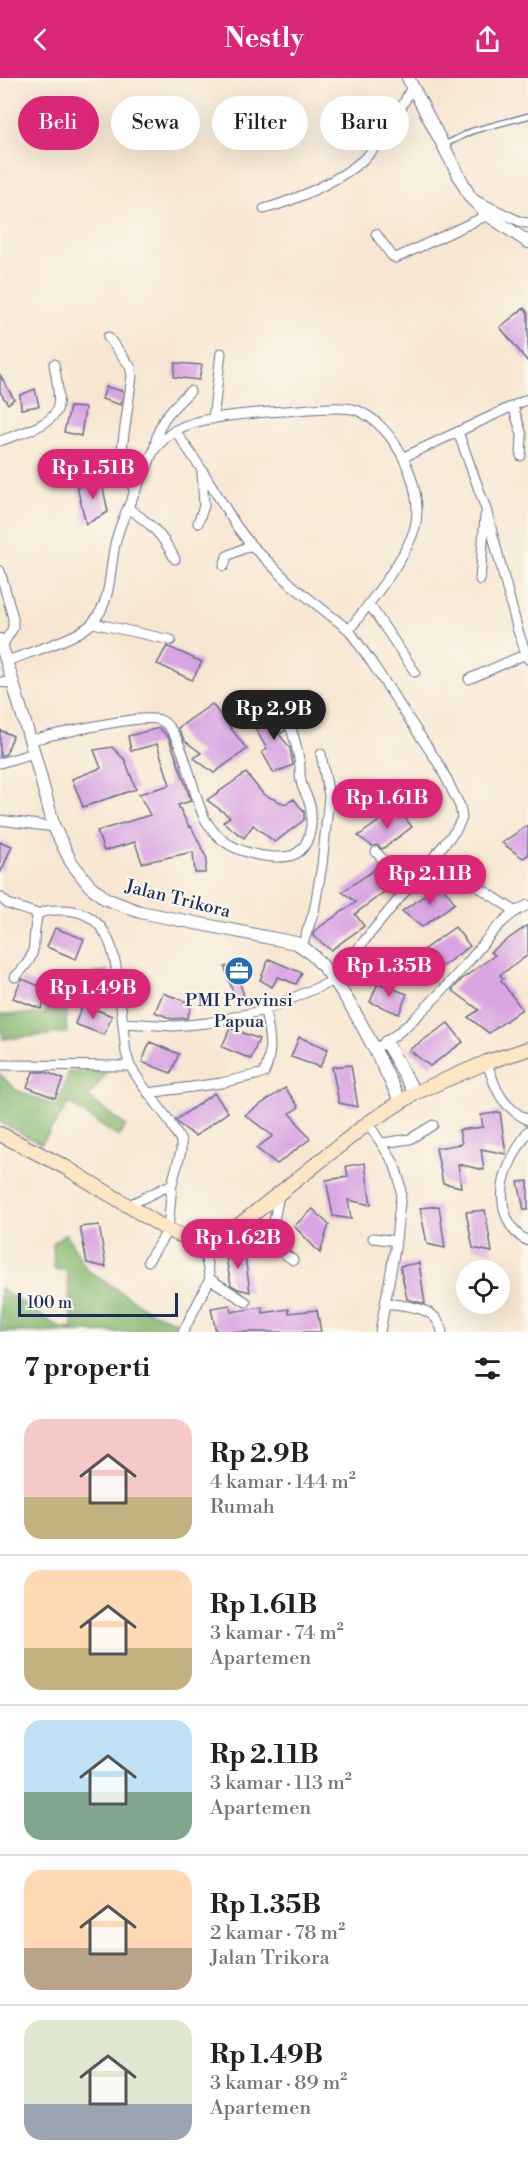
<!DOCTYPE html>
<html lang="id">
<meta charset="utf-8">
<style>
body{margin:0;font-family:"Libre Bodoni",serif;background:#f2f2f2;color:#202124;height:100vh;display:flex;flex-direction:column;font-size:22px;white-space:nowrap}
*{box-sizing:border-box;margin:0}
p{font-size:20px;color:#757577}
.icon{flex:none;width:33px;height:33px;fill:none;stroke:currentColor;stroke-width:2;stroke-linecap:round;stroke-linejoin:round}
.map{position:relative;height:1254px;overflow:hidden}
.panel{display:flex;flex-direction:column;background:#fff;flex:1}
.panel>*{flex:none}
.banner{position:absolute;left:18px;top:18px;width:492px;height:54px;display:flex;gap:12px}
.buttons{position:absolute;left:456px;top:1182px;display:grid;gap:12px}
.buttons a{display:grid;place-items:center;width:54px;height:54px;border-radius:50%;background:#fff;box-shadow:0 6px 24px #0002;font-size:30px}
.scale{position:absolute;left:18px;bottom:15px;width:160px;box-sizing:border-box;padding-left:6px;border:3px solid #1b2f5e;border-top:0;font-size:16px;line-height:21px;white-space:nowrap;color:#1b2f5e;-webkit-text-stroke:4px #fbf7ec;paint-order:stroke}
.price{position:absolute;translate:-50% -51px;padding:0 14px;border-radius:21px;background:#db2777;color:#fff;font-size:20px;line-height:39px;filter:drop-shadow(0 2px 3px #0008)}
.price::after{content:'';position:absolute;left:50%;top:36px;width:18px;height:14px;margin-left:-9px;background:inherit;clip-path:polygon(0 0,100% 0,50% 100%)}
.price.current{background:#222;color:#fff}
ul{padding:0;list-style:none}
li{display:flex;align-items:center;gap:18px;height:150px;padding:0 24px}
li+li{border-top:2px solid #e0e0e0}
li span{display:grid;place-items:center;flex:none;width:168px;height:120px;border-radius:18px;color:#555}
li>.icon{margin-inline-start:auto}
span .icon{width:72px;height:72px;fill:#fffc;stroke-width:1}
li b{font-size:26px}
h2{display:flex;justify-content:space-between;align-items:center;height:72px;padding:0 24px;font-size:26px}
.tag{padding:0 21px;border-radius:27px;background:#fff;box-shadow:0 6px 24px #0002;font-size:21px;line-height:54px}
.tag.current{background:#db2777;color:#fff}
header{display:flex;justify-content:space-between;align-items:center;height:78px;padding:0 24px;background:#db2777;color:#fff;font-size:27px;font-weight:700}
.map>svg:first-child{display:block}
</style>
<header><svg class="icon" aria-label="back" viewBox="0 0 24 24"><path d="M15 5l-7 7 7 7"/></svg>Nestly<svg class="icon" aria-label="share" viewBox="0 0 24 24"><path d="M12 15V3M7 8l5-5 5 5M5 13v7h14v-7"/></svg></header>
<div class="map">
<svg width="528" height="1254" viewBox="0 0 528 1254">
<rect width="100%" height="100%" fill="#fbf7ec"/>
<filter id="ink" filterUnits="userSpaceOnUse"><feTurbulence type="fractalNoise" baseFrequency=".0167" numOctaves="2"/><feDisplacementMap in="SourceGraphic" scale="12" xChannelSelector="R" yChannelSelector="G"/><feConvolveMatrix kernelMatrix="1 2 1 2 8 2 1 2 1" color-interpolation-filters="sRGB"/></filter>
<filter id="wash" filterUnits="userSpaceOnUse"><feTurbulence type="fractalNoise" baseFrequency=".008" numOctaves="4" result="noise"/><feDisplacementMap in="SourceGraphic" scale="24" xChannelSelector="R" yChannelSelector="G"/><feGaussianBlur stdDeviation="1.35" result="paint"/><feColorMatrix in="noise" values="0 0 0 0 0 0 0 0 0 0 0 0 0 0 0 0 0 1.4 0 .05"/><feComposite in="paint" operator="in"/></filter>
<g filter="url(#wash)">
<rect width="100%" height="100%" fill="#f7e7d2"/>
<path fill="#89b872" stroke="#527468" stroke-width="1.5" d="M107,893l6,30 -48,2 2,30 -64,6 -3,-25h45l15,-33z
M69,993h28l10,2 -19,24 38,29 -8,11 -49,-34 -28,41 -41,-22v-48l16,16 41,17z
M66,1155l21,37 64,42 23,9 16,11h-190v-44l60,40 13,1 -6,-58 -13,-2 -1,-26z"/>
<g id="blocks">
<path fill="#d9a4e2" d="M524,230l4,5v49l-28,-35z
M175,285l27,2 -3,15 -25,-3z
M0,297l14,24 -6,5 -8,-12z
M106,309l17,4 -2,14 -19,-6z
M35,311l4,17 -18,3 -1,-14z
M70,329l15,1 -4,28 -17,-4z
M101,400l7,34 -22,12 -9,-37z
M167,568l35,16 -10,18 -35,-16z
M212,626l35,45 -33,24 -20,-15 7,-5 -16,-12 -7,-13z
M275,630l10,23 -6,3 11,14 3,17 -19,8 -12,-21 5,-3 -16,-28z
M159,650l10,10 14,39 8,24 -13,4 11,22 2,-1 16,33 -2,14h-10l-2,-21 -51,11 -7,-21 -31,9 -7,-20 53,-16 -11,-21 31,-9 -13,-41 -26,7 -3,-15z
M0,652l13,6 -7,18 -6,2z
M112,669l13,13 11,29 -53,18 -11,-28 29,-11 -7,-18z
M246,695l18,22 21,9 9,-5 10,13v8l-29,22 -22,-17 -9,13 -21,-16 7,-5 -23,-17z
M398,730l14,19 -30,22 -5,-4 -5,1 -14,-10z
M528,747v30l-5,3 -21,-15z
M0,764l12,4 -12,28z
M380,788l16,17 -41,31 9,12 -33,24 -18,-14 1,-5 42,-29 -14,-10z
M441,806l14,19 -33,24 -20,-16z
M528,847v30l-28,20 3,4 -2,2 21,28 -33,24 -21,-16 11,-7 -27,-20 10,-11 33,-24 -5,-3z
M455,849l15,19 -33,24 -21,-15z
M55,850l29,11 -8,20 -29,-12z
M269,881l33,14 -6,11 -18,-7 -6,10 -12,-7z
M234,887l10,31 -9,3 -10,-32z
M22,901l27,11 -8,19 -28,-11z
M378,905l29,11 -8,20 -29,-12z
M163,915l29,11 -5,14 -15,1 -17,-7z
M83,926l29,12 -8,19 -29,-11z
M448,945l15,19 -33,24 -21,-16z
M230,950l29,11 -8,20 -29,-12z
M299,959l29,12 -8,18 -29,-10z
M150,964l29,12 -8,19 -29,-11z
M351,987l7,42 -19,-4 -7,-36z
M33,994h13l17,7 -8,19 -28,-11z
M285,1010l14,19 -9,6 20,26 -33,25 -21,-16 17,-12 -28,-21z
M214,1015l14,19 -33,24 -16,-12 -3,-4z
M500,1034l6,42 -25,-5 3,21 -26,-6 3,23 -18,-4 -7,-35 26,-4 -3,-14 24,-3 -2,-12z
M365,1085l6,42 -23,-5 3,19 -18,-3 -7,-36 22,-3 -2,-11z
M528,1103v29h-4l-6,-28z
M439,1128l6,42 -18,-4 -7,-36z
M313,1131l16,16 -9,28 -26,-27z
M485,1132l7,42 -19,-4 -7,-36z
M99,1147l7,42 -19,-4 -7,-36z
M244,1171l6,43 -12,-3 -7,-4 -6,-33z
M419,1185l6,41 -18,-5 -7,-33z
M230,1227l1,7 31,-5 1,6 26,-4v4l28,-3 4,22h-105l-5,-24z"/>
</g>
</g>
<g filter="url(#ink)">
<use href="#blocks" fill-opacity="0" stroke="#686f87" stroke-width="1.5"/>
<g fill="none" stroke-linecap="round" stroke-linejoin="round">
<g stroke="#686f87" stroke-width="7">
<path id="service" d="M444,67l28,-14 56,-15"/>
</g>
<g stroke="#686f87" stroke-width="11">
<path id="minor" d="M477,123l44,21 7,1
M264,131c32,-9 83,-31 106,-56 18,-19 31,-43 42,-67
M376,156l16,22 4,2 92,-43
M108,259l22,29 2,10 -11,80 14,37
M513,328l9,29 -1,21
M213,341l8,-66
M458,354l28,77 32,122 10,28
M0,363c15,-6 56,-16 58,-35 2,-14 -2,-29 -4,-42
M154,373c5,-33 14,-38 36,-60
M404,379l124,-58
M128,430c23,16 34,26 47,51
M198,445l6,-17 -2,-34
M224,488l3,-10 24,-11
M0,493l13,47v10l-11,18
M480,502l5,-64
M369,526l46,68
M93,545l78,17
M7,583c20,-8 73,-23 86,-39 20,-22 16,-56 23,-82 6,-23 18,-46 28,-67 4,-7 6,-15 9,-21 4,-7 16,-18 23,-22 25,-14 79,-17 107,-19 18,-1 58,-6 73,-1 39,14 69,78 59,117 -8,30 -47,78 -66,103
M469,601l57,-25
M0,604l14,2
M31,662c22,-5 112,-27 129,-20 22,9 32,69 41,90 3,9 10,19 17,26 11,11 26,16 40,19 29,5 49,4 53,-30 0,-8 1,-16 -2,-23 -2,-7 -7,-13 -8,-21 -2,-7 0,-15 -2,-22 -2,-14 -7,-27 -11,-40
M0,685l34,-10
M0,742l54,7
M376,774l33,35
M436,777l38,29 41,27
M0,819l8,7 30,10c10,-5 17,-4 27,-4 48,2 51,52 55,88 2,18 4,37 6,55l4,13 11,17 27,36 13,22v10l-9,33 -4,46 -20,31
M302,868l12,-35 8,-46 7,-69 -8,-42
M15,899c28,-27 14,-32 23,-63
M123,945l52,3 32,-3 58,-13 70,-30 29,-39 92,-111 6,-12 -2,-12 -20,-40 -68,-103 -23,-33 -56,-44 -42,-41 -14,-18 -35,-57 -27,-40
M381,967c27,-16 66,-59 87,-83 18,-21 34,-46 60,-57
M487,984c8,27 14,44 41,58
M1,987l129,1
M148,1015l73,-10 43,-10c10,-21 5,-41 1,-63
M368,1045l26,40 5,16 2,14 -6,56 -15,83
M528,1053c-17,27 -34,55 -21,87 4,11 10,18 21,23
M382,1065l28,-4 23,-14
M279,1116c-2,15 -11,41 -1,54 3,5 10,8 15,12
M127,1128l45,-22
M373,1160l23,3
M210,1201l36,23
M385,1225c21,3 53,3 57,29
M183,1254l27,-53 -8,-39"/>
</g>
<g stroke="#686f87" stroke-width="14">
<path id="tertiary" d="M408,0l62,119 18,18 40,27
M0,562l34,113 20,74 17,35 18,23 17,14 34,13 156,31c42,22 83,116 105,159
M386,964l29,51"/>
</g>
<g stroke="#686f87" stroke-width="16">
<path id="secondary" d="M0,1056l65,33 103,63 19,8 19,3 10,-2 26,-16 126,-100 47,-30 72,-31 41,-13"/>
</g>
<use href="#service" stroke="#fff" stroke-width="4.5"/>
<use href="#minor" stroke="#fff" stroke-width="9"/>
<use href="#tertiary" stroke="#fff" stroke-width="12"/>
<use href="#secondary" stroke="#fce6c4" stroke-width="14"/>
</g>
</g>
<defs>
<g id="office-disc" transform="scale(1.5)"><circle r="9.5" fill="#1f6fb2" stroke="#fbf7ec"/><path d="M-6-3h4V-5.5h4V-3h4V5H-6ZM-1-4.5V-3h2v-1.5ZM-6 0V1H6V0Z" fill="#fff"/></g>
</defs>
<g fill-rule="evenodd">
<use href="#office-disc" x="239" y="893"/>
</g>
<g text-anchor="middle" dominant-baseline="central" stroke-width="4.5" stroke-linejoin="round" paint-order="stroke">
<g font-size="18" fill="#1b2f5e" stroke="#fbf7ec">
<text transform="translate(178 821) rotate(14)">Jalan Trikora</text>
</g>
<g font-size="18" fill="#1b2f5e" stroke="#fbf7ec">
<text x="239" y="922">PMI Provinsi<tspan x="239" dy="21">Papua</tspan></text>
</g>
</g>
</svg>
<div class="buttons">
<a><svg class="icon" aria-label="locate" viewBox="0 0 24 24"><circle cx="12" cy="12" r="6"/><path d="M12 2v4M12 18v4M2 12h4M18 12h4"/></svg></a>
</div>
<div class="scale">100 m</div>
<b class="price" style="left:93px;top:422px">Rp 1.51B</b>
<b class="price current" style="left:274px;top:663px">Rp 2.9B</b>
<b class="price" style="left:387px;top:752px">Rp 1.61B</b>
<b class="price" style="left:430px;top:828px">Rp 2.11B</b>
<b class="price" style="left:389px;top:920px">Rp 1.35B</b>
<b class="price" style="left:93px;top:942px">Rp 1.49B</b>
<b class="price" style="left:238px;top:1192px">Rp 1.62B</b>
<div class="banner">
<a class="tag current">Beli</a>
<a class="tag">Sewa</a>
<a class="tag">Filter</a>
<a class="tag">Baru</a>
</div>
</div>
<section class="panel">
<h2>7 properti<svg class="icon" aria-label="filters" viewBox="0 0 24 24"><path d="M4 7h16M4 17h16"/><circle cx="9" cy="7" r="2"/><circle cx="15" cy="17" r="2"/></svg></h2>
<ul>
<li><span style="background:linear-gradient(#f6c9c9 65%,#c2b280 0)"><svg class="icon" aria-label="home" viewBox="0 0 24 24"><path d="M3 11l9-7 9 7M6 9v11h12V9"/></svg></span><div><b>Rp 2.9B</b><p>4 kamar · 144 m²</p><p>Rumah</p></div></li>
<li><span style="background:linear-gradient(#ffd9b3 65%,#c2b280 0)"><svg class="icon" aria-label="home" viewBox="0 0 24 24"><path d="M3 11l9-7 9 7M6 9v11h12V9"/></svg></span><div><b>Rp 1.61B</b><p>3 kamar · 74 m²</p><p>Apartemen</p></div></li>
<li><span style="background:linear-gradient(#bfe0f5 60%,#7fa58c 0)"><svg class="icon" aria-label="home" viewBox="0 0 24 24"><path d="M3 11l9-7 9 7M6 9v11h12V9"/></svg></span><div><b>Rp 2.11B</b><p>3 kamar · 113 m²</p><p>Apartemen</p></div></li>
<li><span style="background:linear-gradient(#ffd9b3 65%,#b9a48a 0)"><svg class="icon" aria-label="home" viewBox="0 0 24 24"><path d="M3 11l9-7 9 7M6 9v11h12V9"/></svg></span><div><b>Rp 1.35B</b><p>2 kamar · 78 m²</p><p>Jalan Trikora</p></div></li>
<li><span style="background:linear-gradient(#dfe7d0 70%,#9aa5b1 0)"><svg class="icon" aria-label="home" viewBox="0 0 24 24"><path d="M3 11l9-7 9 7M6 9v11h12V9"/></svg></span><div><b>Rp 1.49B</b><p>3 kamar · 89 m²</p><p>Apartemen</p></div></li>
</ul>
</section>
